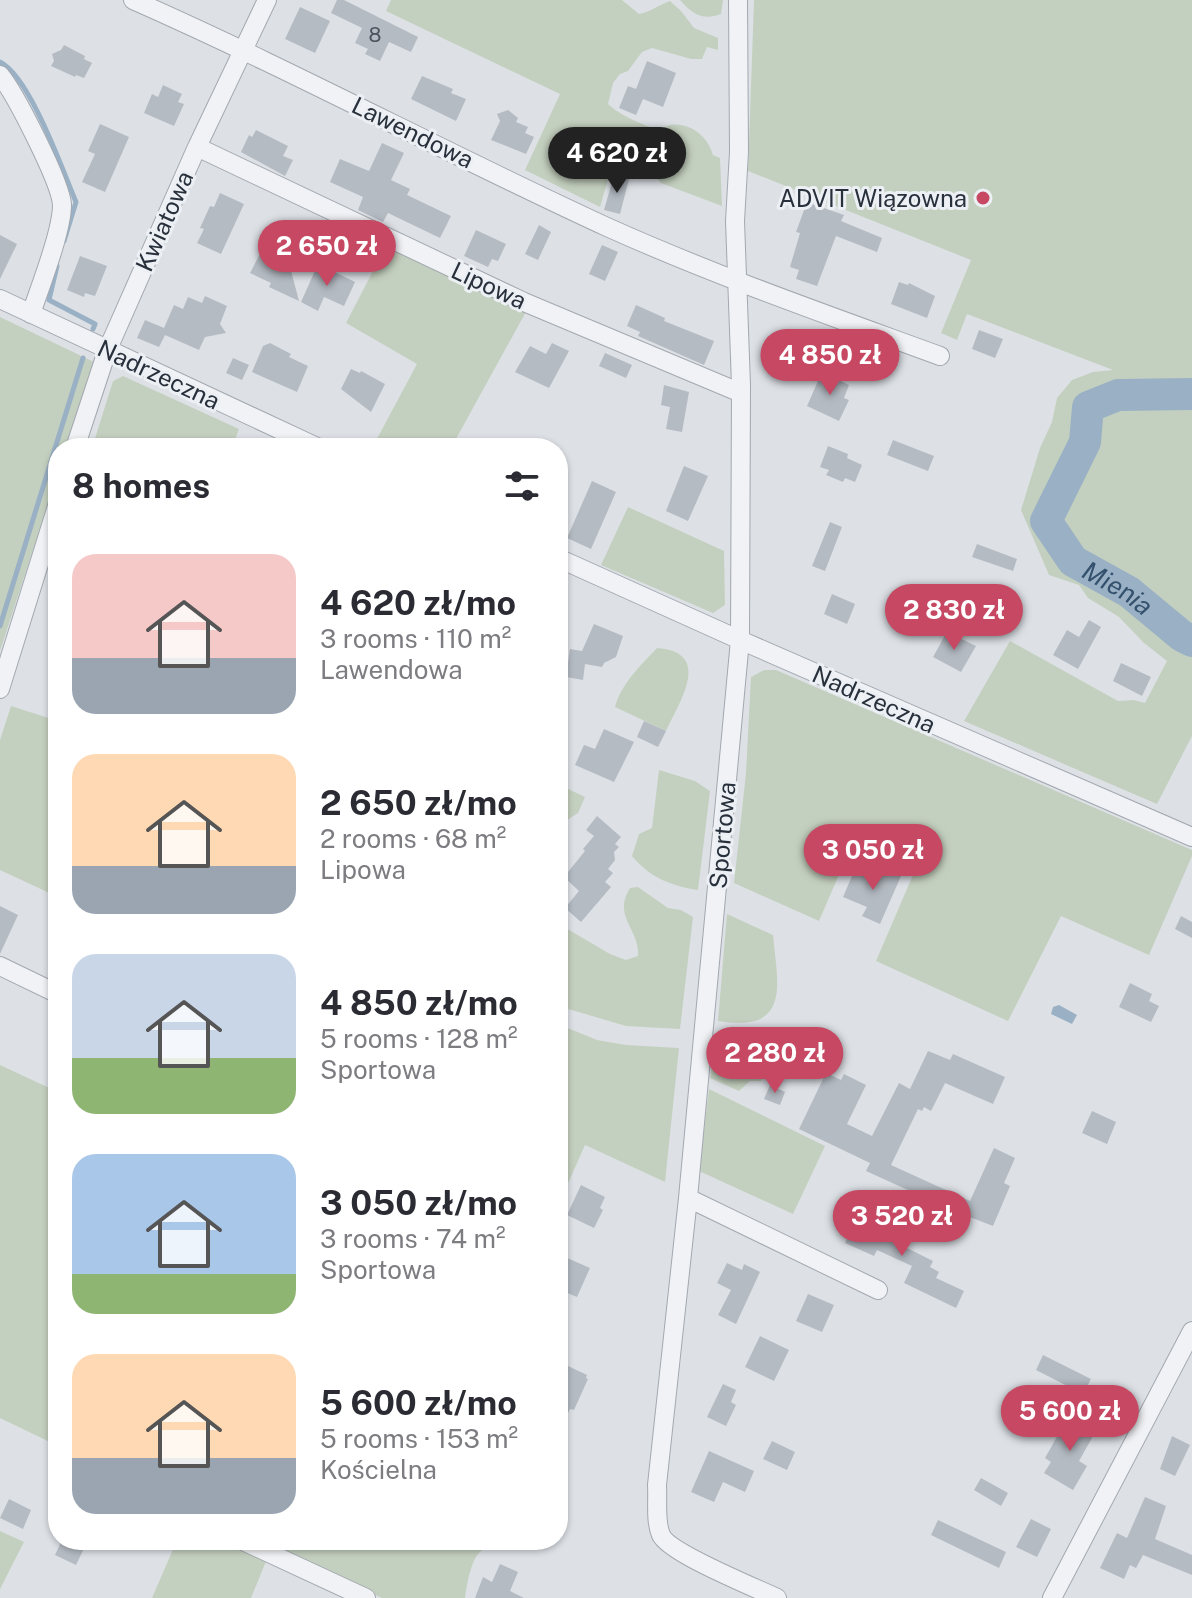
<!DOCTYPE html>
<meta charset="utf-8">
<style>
body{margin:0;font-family:"Public Sans",sans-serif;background:#f2f2f3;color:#2b2b33;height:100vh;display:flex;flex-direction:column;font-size:30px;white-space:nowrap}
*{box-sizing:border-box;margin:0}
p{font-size:26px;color:#7c7c81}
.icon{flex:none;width:44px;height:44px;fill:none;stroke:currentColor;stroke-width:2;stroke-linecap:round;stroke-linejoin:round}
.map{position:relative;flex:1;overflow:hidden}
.details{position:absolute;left:48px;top:438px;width:520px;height:1112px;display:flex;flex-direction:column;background:#fff;border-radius:32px;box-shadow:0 2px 6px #0004}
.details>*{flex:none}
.price{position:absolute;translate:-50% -68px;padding:0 18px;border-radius:28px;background:#c64862;color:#fff;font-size:26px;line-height:52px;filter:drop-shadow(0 2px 4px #0008)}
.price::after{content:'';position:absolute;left:50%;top:48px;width:24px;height:18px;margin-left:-12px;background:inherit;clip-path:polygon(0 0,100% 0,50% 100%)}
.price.on{background:#222;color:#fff}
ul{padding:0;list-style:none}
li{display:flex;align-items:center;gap:24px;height:200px;padding:0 24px}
li span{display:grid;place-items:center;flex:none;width:224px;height:160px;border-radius:24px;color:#555}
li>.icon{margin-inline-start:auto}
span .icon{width:96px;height:96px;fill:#fffc;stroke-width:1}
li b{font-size:34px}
h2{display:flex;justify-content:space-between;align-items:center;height:96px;padding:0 24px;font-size:34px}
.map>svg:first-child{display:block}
</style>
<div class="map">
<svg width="1192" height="1598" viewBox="0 0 1192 1598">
<rect width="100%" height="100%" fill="#dde1e6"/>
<path fill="#c4d0bf" d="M391,0h231l17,14c12,-2 19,-9 31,-13l11,10 13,17 24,10v12l-11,-3 -5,12h-11l-39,-11 -10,4 -14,19 -8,3 -7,9 -5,21c7,8 39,24 50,25 4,0 9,-3 12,-4 21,-3 38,12 43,30l7,3 2,48 -61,-23 -5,-6 3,-18 -2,-8 -20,-8 -5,2 -10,18 -10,2 -12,42 -75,-37 35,-76 -174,-83z
M680,0h43l-2,14c-18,7 -29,0 -41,-14z
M754,0h438v736l-35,68 -193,-83 46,-80 108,60 16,-1 11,3 22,-42 -23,-18 -25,-26 -31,-19 -9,-13 -30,-10 -28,-65 19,-62 12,-26 5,-24 15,-18 21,-8 20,-2 -146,-56 -10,26 -16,-7 30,-73 -223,-89z
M387,244l140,66 -76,138h-79l45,-84 -71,-41z
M0,317l94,45 -28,86h-8v25l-58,178z
M123,376l116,53 -7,19h-140l21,-67z
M628,507l96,44 1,54 -12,8 -112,-48z
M657,648c56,4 23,53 9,83l-51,-24c6,-23 26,-42 42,-59z
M764,670h12l416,180v6l-43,99 -88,-39 -53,105 -132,-60 46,-107 -62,-28 -41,95 -85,-38 12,-110 5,-96z
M11,706l47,15v176l-58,-27v-130z
M659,770l36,11 15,10 -12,99c-27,-4 -49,-13 -66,-34l7,-22 13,-6z
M558,784l27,13 -7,16 -20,13z
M638,887l30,21 13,2 12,7 -13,112 -54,-3 -68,-20v-91l6,12 46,27 16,6 12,-4c2,-27 -26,-39 -8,-68z
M727,914l46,21c5,51 18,98 -55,86z
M558,1024l39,16 29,5 53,3 -14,134 -80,-37 -27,61z
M733,1045l23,7 12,9 -7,20h-11l-11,10 -29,-13 5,-31z
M0,1065l58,27v354l-58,-28z
M709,1089l116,57 -32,68 -94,-43z
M0,1531l24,11 -24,47z
M177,1540h50l40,19 -16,39h-99z
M257,1540h249l-3,4c-6,3 -13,2 -19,5 -13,6 -17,36 -19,49h-83z"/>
<path fill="#9ab1c5" d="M1059,1005l18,10 -5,9 -21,-10 2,-7z"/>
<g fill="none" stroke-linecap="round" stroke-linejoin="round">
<path stroke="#9ab1c5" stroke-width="5" d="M0,62c30,15 62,107 76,140l-12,39
M57,266l-8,34 46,24 -2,5
M0,626l83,-268"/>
<path stroke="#9ab1c5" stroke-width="32" id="s1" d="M1192,394l-74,1 -30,12 -3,35 -39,79 27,40 56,31 53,44 10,5"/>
</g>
<path fill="#b5bbc3" d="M337,0h7l74,37 -7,15 -22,-10 -9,19 -15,-7 3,-5 -13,-6 7,-15 -31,-15z
M300,7l30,14 -15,32 -30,-14z
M64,45l21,11 -1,3 8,4 -8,15 -8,-3 -1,2 -24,-11 3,-5 -2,-7 9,-4z
M647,61l29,12 -13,34 -20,-8 -7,16 -17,-7 9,-22 8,3z
M422,76l31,13 -2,4 15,6 -10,22 -45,-22z
M163,85l19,9 -4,8 6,2 -10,22 -30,-13 8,-19 6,3z
M508,110l10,8 -2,4 12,5 -3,6 9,4 -8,17 -35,-14 9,-19 -3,-7z
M100,124l29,13 -24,55 -23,-10 13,-28 -7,-3z
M256,130l32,16 -5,10 10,4 -8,16 -44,-24 8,-17 3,2z
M382,143l22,10 -13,27 19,9 -3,6 44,21 -11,22 -52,-25 -5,9 -25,-12 5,-13 -33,-15 10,-23 29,12z
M635,147l19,7 -6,16 -19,-7z
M614,175l15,4 -9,35 -16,-4z
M220,193l24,11 -23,50 -24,-11 7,-14 -4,-1 10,-22 4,1z
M807,202l37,13 -3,6 41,17 -5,14 -41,-16 -19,50 -21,-7 3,-9 -9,-3 10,-34 -4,-1z
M539,225l12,7 -13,28 -13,-6z
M476,230l30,14 -8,17 -6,-2 -4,8 -24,-11z
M0,235l17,9 -17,35z
M602,245l16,7 -13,29 -16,-7z
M262,250l27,13 10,38 -30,-14 2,-4 -21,-10z
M80,256l27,10 -12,30 -10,-3 -1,4 -17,-7z
M318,264l37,18 -11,24 -20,-9 -6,14 -17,-9z
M899,282l9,3 1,-2 26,13 -8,22 -36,-14z
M205,296l22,10 -7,18 6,9 -21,4 -6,13 -34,-15 -6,12 -22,-9 8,-18 19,8 10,-23 9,4 5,-12 14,6z
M636,305l29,13 -1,3 50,20 -10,24 -66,-29 2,-4 -13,-6z
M979,330l24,9 -8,19 -23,-9z
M270,343l21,11 -2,3 19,9 -11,26 -45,-20 11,-26z
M552,343l17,8 -20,37 -34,-16 15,-26 16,8z
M605,353l27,12 -6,13 -27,-12z
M233,358l16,7 -7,15 -16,-7z
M351,369l9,4 1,-2 24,13 -14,28 -30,-23z
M822,372l27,13 -5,13 5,2 -10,21 -32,-15z
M664,385l25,7 -7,40 -16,-3 4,-22 -9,-2z
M893,440l41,16 -6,15 -41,-16z
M828,446l20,8 -1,4 15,7 -7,17 -10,-4 -2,4 -17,-7 3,-5 -9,-3z
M684,466l24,10 -20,45 -22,-10z
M592,481l24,11 -25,57 -24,-11z
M830,522l12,5 -17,44 -13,-5z
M977,544l40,15 -4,12 -41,-14z
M832,594l23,10 -8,20 -23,-10z
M1089,620l12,7 -23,42 -25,-14 14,-25 12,7z
M594,624l29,12 -7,21 -12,6 -2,4 -17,-3 -2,16 -17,-3 4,-28 12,2z
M947,632l29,14 -15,26 -28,-15z
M1121,663l30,14 -9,19 -29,-15z
M644,721l22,10 -8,16 -21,-10z
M604,729l30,13 -20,40 -39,-17 9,-20 11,4z
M597,816l24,21 -6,7 4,3 -5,5 1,8 -7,9 5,4 -8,9 6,5 -30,35 -16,-14 14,-17 -15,-14 21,-26 -2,-2 11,-13 -8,-6z
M855,869l18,7 3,-7 9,4 2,-4 14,7 -21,48 -18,-8 5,-9 -24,-10z
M0,906l18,9 -18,39z
M1181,916l11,6v16l-17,-9z
M1130,983l22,11 -3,7 10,5 -8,16 -32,-15z
M928,1051l22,9 3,-6 52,23 -12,27 -48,-21 -14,28 -7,-4 -2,4 -4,-2 -27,56 79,36 24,-53 21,10 -11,25 6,3 -17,40 -39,-15 -88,-40 4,-8 -71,-34 27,-56 15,7 3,-6 22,11 -19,39 25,12 27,-53 11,6z
M770,1085l15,7 -5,13 -16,-6z
M1092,1111l24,11 -9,22 -25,-11z
M581,1185l24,12 -5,11 3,2 -9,18 -27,-13z
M859,1212l45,21 -5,11 34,17 -3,6 9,5 -3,6 28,13 -8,17 -52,-25 8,-17 -35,-16 -3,6 -29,-13z
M565,1257l25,11 -13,29 -19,-8v-18z
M727,1263l15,7 2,-6 16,8 -24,52 -18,-9 13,-25 -14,-7z
M808,1294l26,11 -12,27 -26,-11z
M760,1336l29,14 -15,31 -29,-14z
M1043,1355l48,24 -8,15 -47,-24z
M566,1365l21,10 -1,3 2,1 -14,31 -4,-1 -12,25v-59l4,-8 3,1z
M723,1384l13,6 -5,12 5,3 -10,21 -19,-9z
M1077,1417l20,12 -18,32 8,5 -14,24 -29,-17 7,-11 -6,-4 18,-32 7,4z
M1172,1436l18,9 -15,31 -15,-7z
M772,1441l23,11 -8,18 -24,-11z
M709,1451l45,20 -9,21 -22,-10 -9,20 -23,-10z
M981,1478l27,15 -7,13 -27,-16z
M1145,1497l21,9 -11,33 37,16v20l-49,-20 -7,13 -6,-3 -6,14 -24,-11 17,-35 10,5z
M9,1499l22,11 -8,19 -23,-11z
M1031,1519l20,10 -14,28 -21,-10z
M938,1520l68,32 -7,16 -68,-33z
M62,1540h26l-12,25 -21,-10z
M500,1564l18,8 -8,19 14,7h-49l8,-21 9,5z"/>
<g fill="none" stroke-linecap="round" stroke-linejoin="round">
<g stroke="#a3a8b0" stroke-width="20">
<path id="minor" d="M133,0c161,71 315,154 474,227 109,49 221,88 333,129
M738,0l1,152 -4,69 6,164 -1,255 -52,558 -31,287c1,16 -2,36 4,50 8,18 95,53 116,63
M0,75c15,18 61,108 62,130 0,26 -22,82 -31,109
M197,147l327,155 217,91
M0,299l319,149
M75,448l32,-97 90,-204 70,-147
M558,558l182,82 452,197
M0,689l58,-186
M0,966l58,28
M688,1198l190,92
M241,1540l125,58
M1052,1598l140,-267"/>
</g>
<use href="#minor" stroke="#f0f2f5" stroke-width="18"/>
</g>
<circle fill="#c64862" stroke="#ecf0f4" stroke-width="3" cx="983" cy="198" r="8"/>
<g text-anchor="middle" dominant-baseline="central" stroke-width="6" stroke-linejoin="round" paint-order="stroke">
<g font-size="20" fill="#4b535e">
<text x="375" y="35">8</text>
</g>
<g font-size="24" fill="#28303c" stroke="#ecf0f4">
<text transform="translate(413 132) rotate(26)">Lawendowa</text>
<text transform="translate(164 221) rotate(-66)">Kwiatowa</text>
<text transform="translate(489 285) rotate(25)">Lipowa</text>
<text transform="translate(159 374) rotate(25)">Nadrzeczna</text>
<text transform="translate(874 699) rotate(24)">Nadrzeczna</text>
<text transform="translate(722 835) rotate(-85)">Sportowa</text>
</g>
<g font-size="24" fill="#28303c" stroke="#ecf0f4" text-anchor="end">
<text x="967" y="198">ADVIT Wiązowna</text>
</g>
<g font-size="26" font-style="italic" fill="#34516d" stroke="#ecf0f4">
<text stroke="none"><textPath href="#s1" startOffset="330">Mienia</textPath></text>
</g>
</g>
</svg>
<b class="price on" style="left:617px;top:195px">4 620 zł</b>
<b class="price" style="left:327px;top:288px">2 650 zł</b>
<b class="price" style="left:830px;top:397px">4 850 zł</b>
<b class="price" style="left:954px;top:652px">2 830 zł</b>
<b class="price" style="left:873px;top:892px">3 050 zł</b>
<b class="price" style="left:775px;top:1095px">2 280 zł</b>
<b class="price" style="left:902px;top:1258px">3 520 zł</b>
<b class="price" style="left:1070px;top:1453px">5 600 zł</b>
<section class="details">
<h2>8 homes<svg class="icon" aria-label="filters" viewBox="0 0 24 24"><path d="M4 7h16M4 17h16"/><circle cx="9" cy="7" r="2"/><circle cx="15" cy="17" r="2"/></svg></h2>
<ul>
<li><span style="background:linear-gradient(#f6c9c9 65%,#9aa5b1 0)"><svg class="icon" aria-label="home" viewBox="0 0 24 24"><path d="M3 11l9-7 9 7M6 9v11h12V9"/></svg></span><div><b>4 620 zł/mo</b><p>3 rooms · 110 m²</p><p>Lawendowa</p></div></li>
<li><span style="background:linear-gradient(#ffd9b3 70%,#9aa5b1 0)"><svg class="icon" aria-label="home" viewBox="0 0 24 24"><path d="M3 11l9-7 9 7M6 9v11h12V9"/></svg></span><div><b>2 650 zł/mo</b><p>2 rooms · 68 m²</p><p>Lipowa</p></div></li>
<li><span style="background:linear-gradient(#c9d6e8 65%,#8fb573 0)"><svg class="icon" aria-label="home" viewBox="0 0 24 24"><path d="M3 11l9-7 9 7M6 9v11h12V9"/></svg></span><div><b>4 850 zł/mo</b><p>5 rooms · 128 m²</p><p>Sportowa</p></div></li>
<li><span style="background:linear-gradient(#a9c7e8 75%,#8fb573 0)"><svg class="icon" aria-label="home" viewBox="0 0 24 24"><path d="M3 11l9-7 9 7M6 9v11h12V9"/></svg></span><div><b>3 050 zł/mo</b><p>3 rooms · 74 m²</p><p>Sportowa</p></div></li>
<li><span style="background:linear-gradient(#ffd9b3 65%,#9aa5b1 0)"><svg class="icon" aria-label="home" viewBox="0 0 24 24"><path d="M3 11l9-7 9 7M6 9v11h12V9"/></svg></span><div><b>5 600 zł/mo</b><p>5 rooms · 153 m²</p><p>Kościelna</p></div></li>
</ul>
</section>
</div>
